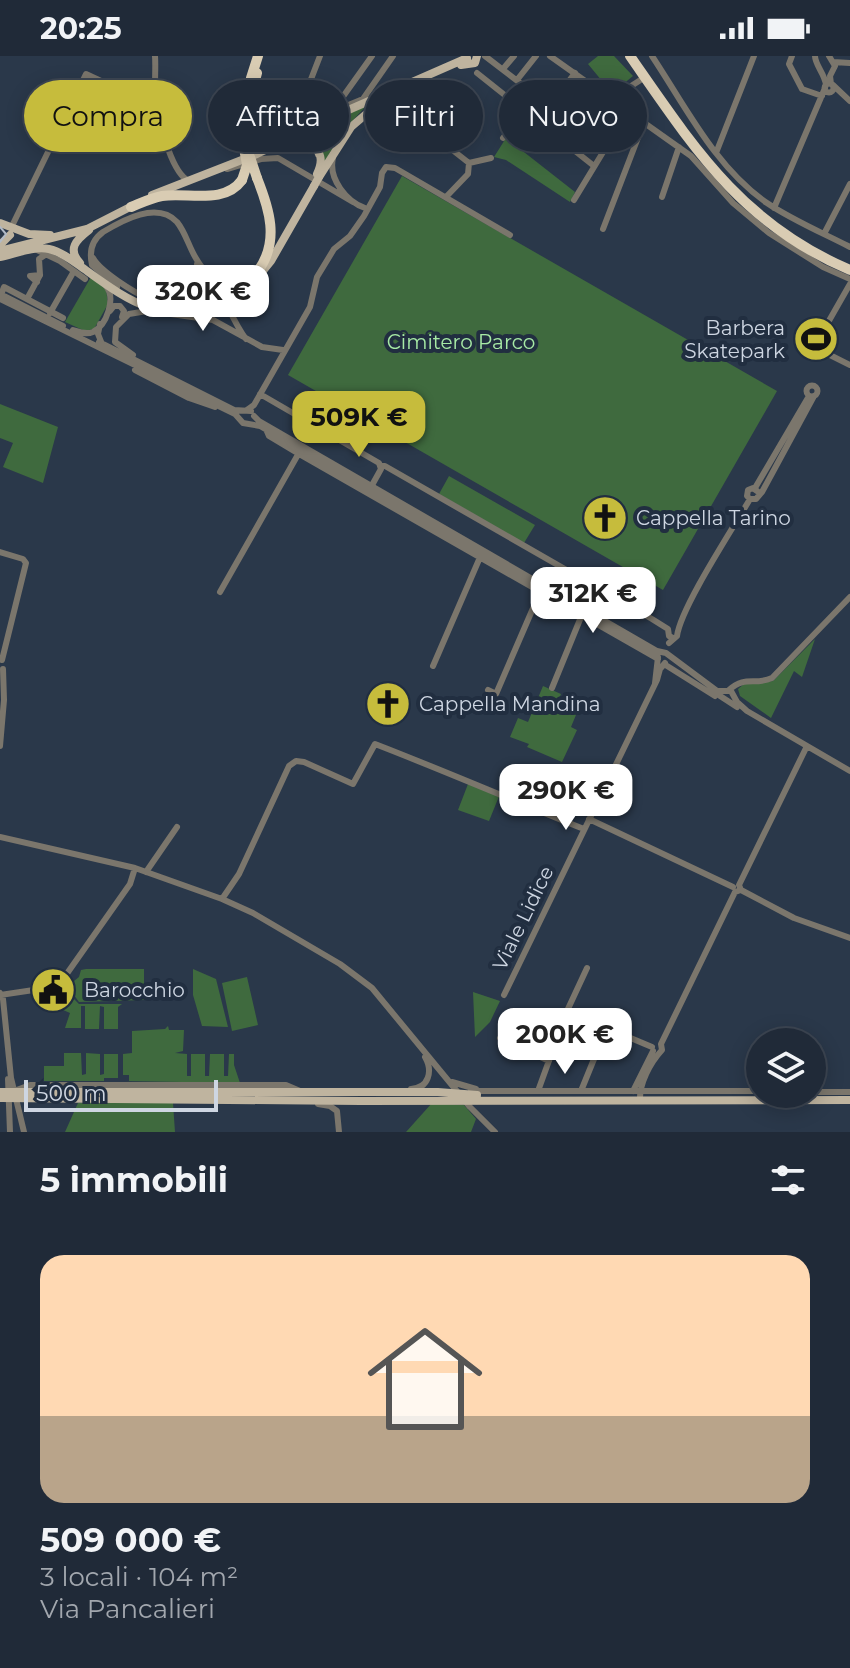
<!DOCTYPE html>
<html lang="it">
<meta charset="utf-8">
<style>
body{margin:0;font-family:Montserrat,sans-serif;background:#283240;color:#f1f3f6;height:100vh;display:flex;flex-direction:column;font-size:30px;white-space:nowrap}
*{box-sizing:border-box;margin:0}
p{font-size:26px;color:#a2a7ae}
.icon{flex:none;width:44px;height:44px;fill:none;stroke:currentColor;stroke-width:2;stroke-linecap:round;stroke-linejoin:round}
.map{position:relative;height:1076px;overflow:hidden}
.sheet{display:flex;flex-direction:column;background:#202a38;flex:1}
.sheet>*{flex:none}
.top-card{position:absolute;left:24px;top:24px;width:802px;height:72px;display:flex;gap:16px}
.buttons{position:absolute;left:746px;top:972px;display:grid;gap:16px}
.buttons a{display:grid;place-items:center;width:80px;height:80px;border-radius:50%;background:#202a38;box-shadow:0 4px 20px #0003,0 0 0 2px #3d4653;font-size:40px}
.scale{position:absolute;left:24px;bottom:20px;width:194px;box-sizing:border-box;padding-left:8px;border:4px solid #ced6e2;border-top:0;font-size:22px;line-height:28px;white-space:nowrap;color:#ced6e2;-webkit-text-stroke:6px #212e40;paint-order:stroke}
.price{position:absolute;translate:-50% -68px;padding:0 18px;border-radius:16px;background:#fff;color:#222;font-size:26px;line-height:52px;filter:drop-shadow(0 2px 4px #0008)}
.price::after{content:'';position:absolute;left:50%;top:48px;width:24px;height:18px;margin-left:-12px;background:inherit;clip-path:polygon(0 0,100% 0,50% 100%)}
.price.active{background:#c6bc3c;color:#111}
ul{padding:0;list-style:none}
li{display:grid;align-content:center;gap:16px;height:424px;padding:0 40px}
li span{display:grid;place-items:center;height:248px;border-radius:24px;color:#555}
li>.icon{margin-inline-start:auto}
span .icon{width:144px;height:144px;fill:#fffc;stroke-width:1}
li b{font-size:34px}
h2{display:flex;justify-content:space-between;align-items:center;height:96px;padding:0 40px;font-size:34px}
.tag{padding:0 28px;border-radius:36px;background:#202a38;box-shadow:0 4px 20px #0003,0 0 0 2px #3d4653;font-size:28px;line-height:72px}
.tag.active{background:#c6bc3c;color:#111}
.status{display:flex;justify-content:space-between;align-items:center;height:56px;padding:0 40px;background:#202a38;direction:ltr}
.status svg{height:22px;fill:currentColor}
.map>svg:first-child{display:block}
</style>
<div class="status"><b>20:25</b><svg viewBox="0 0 49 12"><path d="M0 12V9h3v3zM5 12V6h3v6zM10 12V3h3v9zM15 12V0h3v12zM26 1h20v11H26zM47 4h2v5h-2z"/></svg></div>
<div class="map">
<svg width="850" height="1076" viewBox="0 0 850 1076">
<rect width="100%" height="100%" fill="#2a384a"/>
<path fill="#3f6a3e" d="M598,0h16l19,20 -17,14 -10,-12 -4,3 -14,-17z
M367,49l-24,26 -21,35 -5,-38z
M506,82l69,54 -5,10 -64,-42 -12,-3z
M402,120l375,215 -114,199 -375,-215z
M91,221l15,12 2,15 -14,25 -9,2 -20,-9z
M0,348l58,23 -15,56 -40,-16 10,-24 -13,-5z
M449,420l86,49 -11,18 -85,-49z
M815,583l-13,38 -8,-6 -23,47 -31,-22 -2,-7 6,-5 29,-3z
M543,630l18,8 -3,8 20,8 -7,17 6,3 -15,32 -35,-15 2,-3 -19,-7 8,-19 10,4z
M468,728l32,10 -11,27 -31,-11z
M86,913h58v31l-65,2 -5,-7v-14l5,-4 2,-7z
M193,913l23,10 12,48 -26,-1 -9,-31z
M247,921l11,48 -26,6 -10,-48z
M64,933l15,15h43l-4,3v22h-14v-22l-4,-1 -1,23h-14v-23h-4v22h-16l5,-15 -16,-7z
M473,936l27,9 -10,21 -15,15z
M168,970l1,4h15l-1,21 -8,2 12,1v22h4v-22h14v22h4l1,-22h14v22h4l1,-22h5v11l6,18 -117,-2h6v-6h-6v-21l9,-1v-22l33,-2z
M64,997h17l1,22 4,-1v-21l14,1v21l4,-1v-20h14v24h-14v3h17h-77v-15h20z
M78,1047h95l2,29h-110z
M432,1047l32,2 12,14 -5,13h-65z"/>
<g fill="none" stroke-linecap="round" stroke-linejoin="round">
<path stroke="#7b766c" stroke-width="6" d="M155,0c1,13 -1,26 1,39 1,21 14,74 31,85
M485,0l65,50
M550,0l141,100 42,47 36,30 54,34 27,12
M652,0c34,51 63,111 115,147 25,17 56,30 83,44
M792,0l-3,8 13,25 20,7
M815,0c0,9 10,18 11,29
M829,0l6,10 -5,10 1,8
M833,6l17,1
M503,13l11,-13
M477,17l117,93
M517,24l19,-24
M824.5 32a4.5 4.5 0 1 1 9 0a4.5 4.5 0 1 1-9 0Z
M833,29l17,16
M385,41l84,66
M363,43l30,-43
M611,43l31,-20
M332,56l40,-56
M317,62l46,-19 2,3
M538,65l37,-48
M314,67l-6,-36 12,-31
M503,82l22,-28
M716,97l38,-97
M333,102c-5,21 14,44 32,50
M469,107l22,-5
M227,113l34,-10 17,-1 75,44
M446,141l22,-23 1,-11
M662,141l17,-50
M574,144l54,-89
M774,152l51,-120
M11,172l75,-154 71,33
M603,173l41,-107
M824,178l26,-50
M37,194l23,11 25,18
M93,202c7,13 41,35 55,40 28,9 55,-3 49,-34
M40,219l-1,-16 6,-4
M850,228l-36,63 36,18
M117,231l-25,-22c-3,-13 0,-25 11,-33 20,-12 54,-31 74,-10 9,11 12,26 20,38 5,9 13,16 19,25 11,17 17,37 30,54
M0,238l63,32
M1,239l3,-8 59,31
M0,243l235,115 8,9 17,3 380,219 18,12 -3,26
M27,243l13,-24 -10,1 7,6
M110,255l4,-5h6l4,5 -2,6
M50,257l24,-42
M171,258l42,6 49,27 21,3
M100,268l-2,10 4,10
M73,274c6,2 13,5 20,2 14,-7 23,-34 13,-46
M99,286l135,68 17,1
M133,299l-18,-13 1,-15 13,-13 24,-4
M135,314l54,28 26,9
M806.5 335a5.5 5.5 0 1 1 11 0a5.5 5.5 0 1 1-11 0Z
M260,338l119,69 2,6 -10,18
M247,354l7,-5 56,-98 7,-30 17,-28 16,-13 14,-20 16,-29 2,-14 4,-6 9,1 115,67
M254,360l5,5 398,230 9,2 51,38h14l6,11 10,9 103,60
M266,373l3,7 30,18 359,205
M381,410h4l267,153 16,10 1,7 4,2
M755,432l54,-92
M750,443l-3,-3 1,-6 5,-2 4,3
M0,496l23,7 3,4 -24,97
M220,536l80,-141
M669,587l8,-7c4,-29 55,-106 73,-137h6l6,-7 52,-96
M664,608l51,32
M433,610l48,-111
M552,632l29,-71
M488,634l8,4 44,-102
M729,634c17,-15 25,-4 43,-12l78,-81
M714,636l23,15
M0,690l4,-46 -1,-31
M589,763l144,68
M0,781l135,31 87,31 31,14 87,51 32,24 98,119 25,25
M146,816l31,-45
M741,834l53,28 56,20
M222,843l17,-25 50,-108 7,-5 8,1 49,22 22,-40c70,27 139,57 209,85
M0,937l3,6 8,79 13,54
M0,939l47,-7 14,-6 69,-98 5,-16
M504,939l153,-315 3,-11 5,-6
M567,955l37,15
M603.5 973a5.5 5.5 0 1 1 11 0a5.5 5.5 0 1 1-11 0Z
M599,968v8l4,5 9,2 7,-6
M614,975l38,16
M500,982l49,23
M8,1023l2,53
M452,1026l24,7
M411,1033c18,-1 22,-18 14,-32
M14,1035l16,-6h256l14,6
M471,1035h289
M538,1035l29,-80 20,-43
M581,1035l24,-59
M633,1035l20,-40
M812,1036h38
M640,1045c-1,-17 10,-38 22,-51l-1,-6 74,-152 6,-2 -2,-5 68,-139
M318,1048l12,2 7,5 2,21"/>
<path stroke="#bfb49f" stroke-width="8" d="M461,9l14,-2 2,-7
M321,66l146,-64
M314,67l5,31
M281,92c21,-6 50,-4 36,26
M319,121l32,-50 35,-30
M152,139l105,-41 53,-25
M0,167l29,11 21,1
M0,189l10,-10
M0,195l87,-22 47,-24
M0,201c15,-3 33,-11 49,-8 14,3 26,14 38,22 44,32 77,54 132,33
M80,207c-13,-14 -4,-23 9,-33
M258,221l13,-16 43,-75
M0,1036h438l39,3
M0,1042l361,3 489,-1"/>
<path stroke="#d9ccb3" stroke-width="10" d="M630,0c64,92 112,168 220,214
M257,17c-5,20 -30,73 10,68l58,-21
M251,22l7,-22
M238,68l7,29
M131,151c10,-4 20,-9 31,-11 26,-4 62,9 80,-16
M237,239c6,-9 15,-15 21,-24 22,-30 11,-63 -1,-93"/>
<path stroke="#b1bac7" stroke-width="2" d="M0,171l6,7 -6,8"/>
<path stroke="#bfb49f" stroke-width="8" d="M314,130l5,-9
M219,248l9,-4"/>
<path stroke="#d9ccb3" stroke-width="10" d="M250,101l7,21
M242,124l5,-15 -2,-12"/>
</g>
<defs>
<g id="stadium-disc" transform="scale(2.3)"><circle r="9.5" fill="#c6bc3c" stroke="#212e40"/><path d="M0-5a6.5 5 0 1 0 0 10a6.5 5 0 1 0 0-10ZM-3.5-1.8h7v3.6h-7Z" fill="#111"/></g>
<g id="church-disc" transform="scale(2.3)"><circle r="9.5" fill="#c6bc3c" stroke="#212e40"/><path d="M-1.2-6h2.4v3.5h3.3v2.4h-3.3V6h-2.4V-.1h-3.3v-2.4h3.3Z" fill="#111"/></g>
<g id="civic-disc" transform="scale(2.3)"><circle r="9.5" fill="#c6bc3c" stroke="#212e40"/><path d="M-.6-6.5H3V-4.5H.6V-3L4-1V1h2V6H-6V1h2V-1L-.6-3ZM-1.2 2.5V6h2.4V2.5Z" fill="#111"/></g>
</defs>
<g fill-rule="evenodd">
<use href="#stadium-disc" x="816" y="283"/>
<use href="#church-disc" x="605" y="462"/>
<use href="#church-disc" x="388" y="648"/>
<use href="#civic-disc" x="53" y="934"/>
</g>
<g text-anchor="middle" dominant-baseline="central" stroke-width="8" stroke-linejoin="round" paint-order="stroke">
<g font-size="20" fill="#ced6e2" stroke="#212e40" text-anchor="start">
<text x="785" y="272" text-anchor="end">Barbera<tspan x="785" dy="23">Skatepark</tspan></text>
<text x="636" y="462">Cappella Tarino</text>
<text x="419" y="648">Cappella Mandina</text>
<text x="84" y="934">Barocchio</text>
</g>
<g font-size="20" fill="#a7eaa5" stroke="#212e40">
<text x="461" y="286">Cimitero Parco</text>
</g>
<g font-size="20" fill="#ced6e2" stroke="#212e40">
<text transform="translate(523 862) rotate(-64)">Viale Lidice</text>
</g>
</g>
</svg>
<div class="buttons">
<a><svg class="icon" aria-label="layers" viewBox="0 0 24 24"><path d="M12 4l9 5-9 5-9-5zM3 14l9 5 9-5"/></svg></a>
</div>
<div class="scale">500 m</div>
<b class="price" style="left:203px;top:277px">320K €</b>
<b class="price active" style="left:359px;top:403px">509K €</b>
<b class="price" style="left:593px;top:579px">312K €</b>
<b class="price" style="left:566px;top:776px">290K €</b>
<b class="price" style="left:565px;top:1020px">200K €</b>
<div class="top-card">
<a class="tag active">Compra</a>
<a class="tag">Affitta</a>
<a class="tag">Filtri</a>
<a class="tag">Nuovo</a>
</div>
</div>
<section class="sheet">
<h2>5 immobili<svg class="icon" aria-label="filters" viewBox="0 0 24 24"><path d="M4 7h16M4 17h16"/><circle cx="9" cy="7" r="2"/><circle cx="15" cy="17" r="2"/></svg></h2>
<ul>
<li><span style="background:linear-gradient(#ffd9b3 65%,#b9a48a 0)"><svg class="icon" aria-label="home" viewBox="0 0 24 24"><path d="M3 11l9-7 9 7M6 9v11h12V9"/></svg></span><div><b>509 000 €</b><p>3 locali · 104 m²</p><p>Via Pancalieri</p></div></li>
</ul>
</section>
